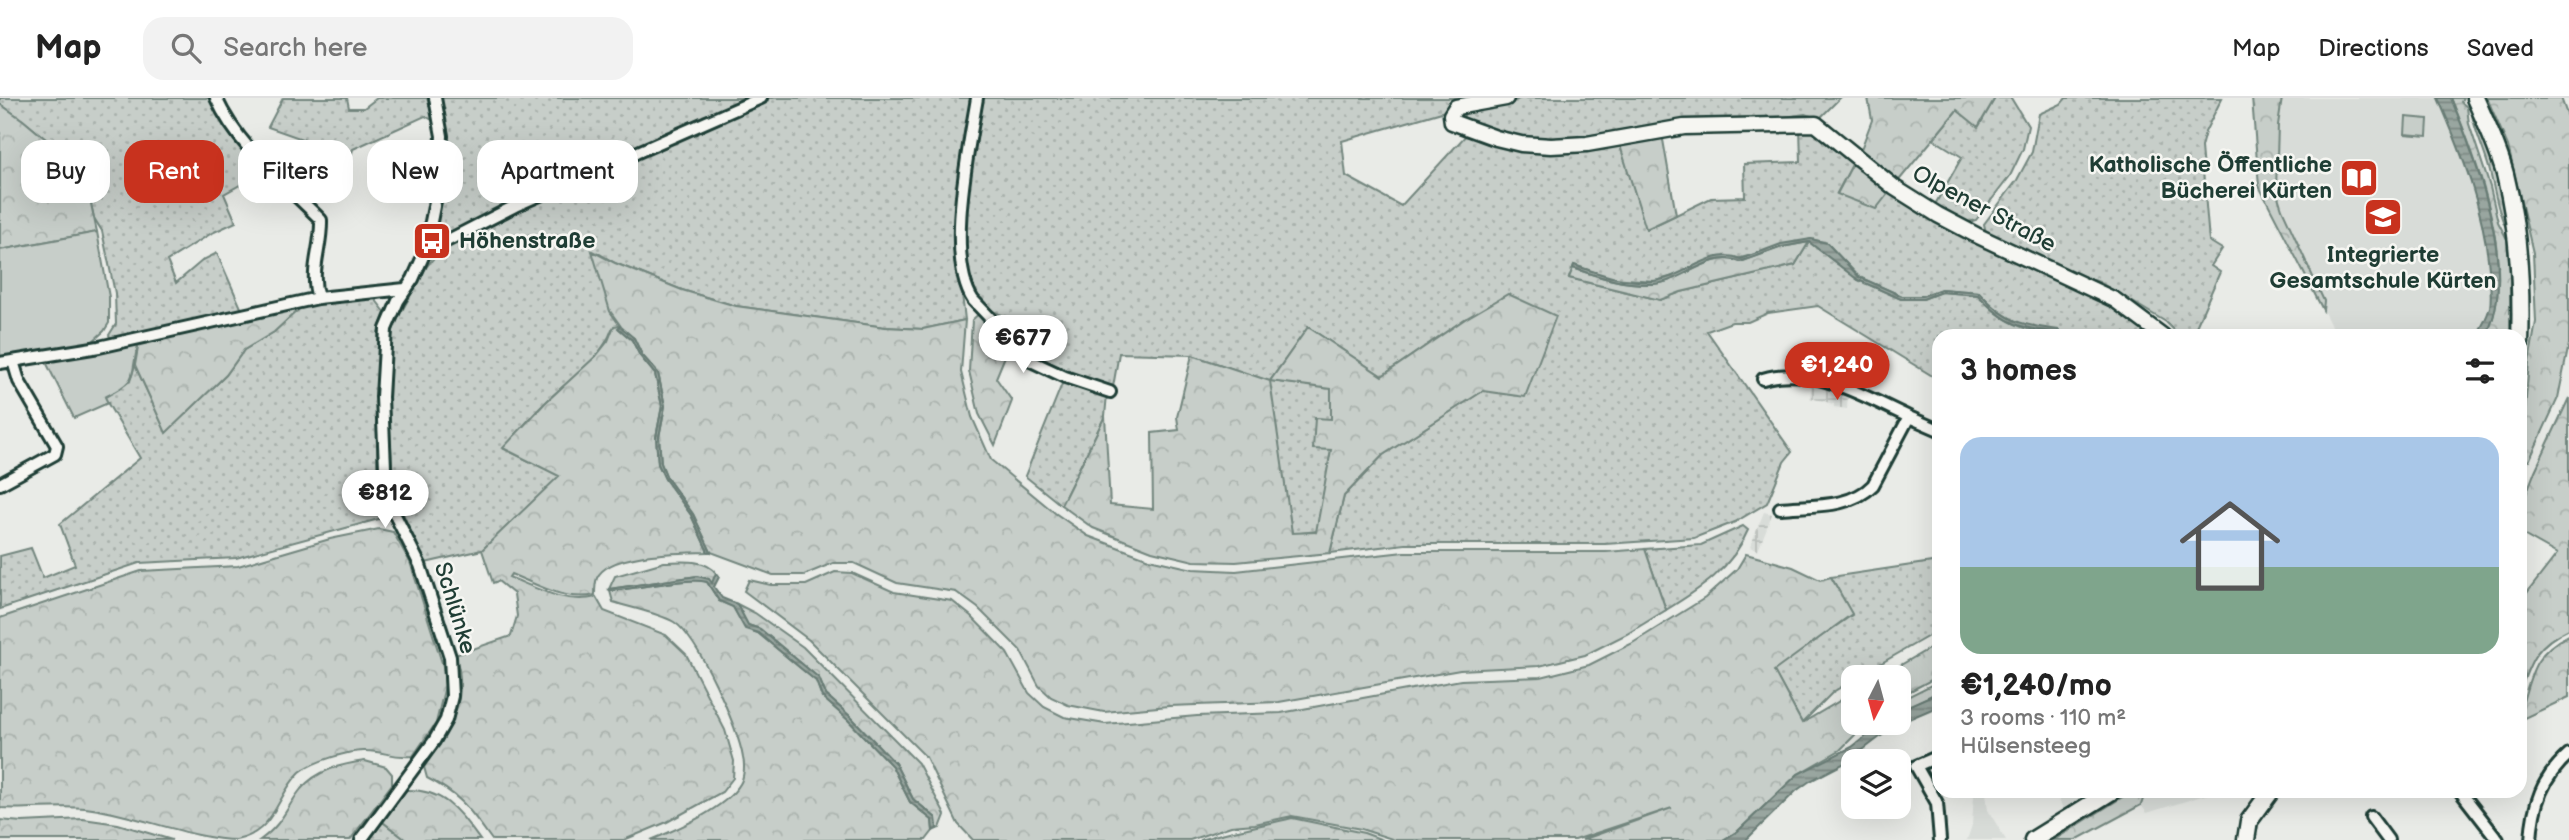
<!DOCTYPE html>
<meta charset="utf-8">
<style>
body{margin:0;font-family:"Balsamiq Sans",sans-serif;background:#f2f2f2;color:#222;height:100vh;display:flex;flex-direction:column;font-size:26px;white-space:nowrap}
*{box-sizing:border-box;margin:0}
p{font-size:23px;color:#767676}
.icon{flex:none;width:38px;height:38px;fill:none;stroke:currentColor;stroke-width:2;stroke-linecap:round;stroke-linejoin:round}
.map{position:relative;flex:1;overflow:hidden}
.side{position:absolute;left:1932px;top:231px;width:595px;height:469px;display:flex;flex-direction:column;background:#fff;border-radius:21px;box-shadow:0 7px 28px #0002}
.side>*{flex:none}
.guide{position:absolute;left:21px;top:42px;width:665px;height:63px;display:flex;gap:14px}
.needle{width:46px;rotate:186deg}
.fabs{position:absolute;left:1841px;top:567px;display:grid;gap:14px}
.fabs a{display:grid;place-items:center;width:70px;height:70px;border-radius:14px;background:#fff;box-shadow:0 7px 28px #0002;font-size:35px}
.price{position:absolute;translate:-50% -60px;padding:0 16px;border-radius:24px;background:#fff;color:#222;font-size:23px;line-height:46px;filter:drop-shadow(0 2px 4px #0008)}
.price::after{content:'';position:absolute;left:50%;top:42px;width:21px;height:16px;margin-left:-10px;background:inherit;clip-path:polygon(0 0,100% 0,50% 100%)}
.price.active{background:#c8321e;color:#fff}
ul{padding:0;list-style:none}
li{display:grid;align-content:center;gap:14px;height:371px;padding:0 28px}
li+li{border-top:2px solid #e0e0e0}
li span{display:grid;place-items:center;height:217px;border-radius:21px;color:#555}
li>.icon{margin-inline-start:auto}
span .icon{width:126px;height:126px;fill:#fffc;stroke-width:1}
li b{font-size:30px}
h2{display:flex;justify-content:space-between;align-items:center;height:84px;padding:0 28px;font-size:30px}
.pill{padding:0 24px;border-radius:21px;background:#fff;box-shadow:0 7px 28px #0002;font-size:24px;line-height:63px}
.pill.active{background:#c8321e;color:#fff}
header{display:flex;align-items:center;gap:42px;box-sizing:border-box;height:98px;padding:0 35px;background:#fff;border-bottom:2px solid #e0e0e0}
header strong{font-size:33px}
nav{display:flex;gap:38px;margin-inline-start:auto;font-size:24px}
.search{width:490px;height:63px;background:#f2f2f2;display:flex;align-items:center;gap:18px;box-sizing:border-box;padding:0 24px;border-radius:21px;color:#767676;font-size:26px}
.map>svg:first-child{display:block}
</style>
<header>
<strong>Map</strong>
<div class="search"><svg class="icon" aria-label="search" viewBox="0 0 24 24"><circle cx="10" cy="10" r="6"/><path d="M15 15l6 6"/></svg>Search here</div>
<nav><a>Map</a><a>Directions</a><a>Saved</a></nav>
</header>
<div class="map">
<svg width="2569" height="742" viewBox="0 0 2569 742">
<defs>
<pattern id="industrial-grid" width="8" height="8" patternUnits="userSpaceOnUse" patternTransform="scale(1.75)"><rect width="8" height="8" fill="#d8dcd8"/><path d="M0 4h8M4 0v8" fill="none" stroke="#b9beba"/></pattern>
<pattern id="grass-dots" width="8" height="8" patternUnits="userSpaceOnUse" patternTransform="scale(1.75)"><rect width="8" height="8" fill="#c7cec9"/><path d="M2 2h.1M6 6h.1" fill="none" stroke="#aab2ad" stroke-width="1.8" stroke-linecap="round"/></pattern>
<pattern id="forest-crowns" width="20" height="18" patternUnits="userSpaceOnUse" patternTransform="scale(1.75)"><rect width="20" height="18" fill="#c7cec9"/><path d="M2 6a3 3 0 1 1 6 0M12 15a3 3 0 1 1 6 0" fill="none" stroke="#aab2ad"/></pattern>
<pattern id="water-rules" width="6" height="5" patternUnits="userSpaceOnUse" patternTransform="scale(1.75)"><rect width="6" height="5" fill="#99a6a0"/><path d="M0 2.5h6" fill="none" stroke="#7c8883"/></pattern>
</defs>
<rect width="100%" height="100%" fill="#e9ebe7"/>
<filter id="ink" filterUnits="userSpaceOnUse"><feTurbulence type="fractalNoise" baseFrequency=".0143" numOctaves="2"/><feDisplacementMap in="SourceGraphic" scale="14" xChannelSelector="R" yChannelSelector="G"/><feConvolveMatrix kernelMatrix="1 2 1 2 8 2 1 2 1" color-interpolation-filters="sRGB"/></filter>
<g filter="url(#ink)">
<path fill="#d8dcd8" d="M2282,0h156l27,63 12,39 11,55 3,41 -2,12 -13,28h-140l-13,-26 1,-9 -42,-92 -6,-19 2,-65z
M2054,693h39l-30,17z
M2157,693h61l-71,22 -6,-8 2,-6z
M1986,694l2,18 18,30h-39l5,-15 2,-30z"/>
<path fill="url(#industrial-grid)" d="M1812,285l36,12 -1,14 -13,-2v-3l-24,-6z
M1764,414l8,2 -14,37 -8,-4z"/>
<path fill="url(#grass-dots)" stroke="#73867e" stroke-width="2" fill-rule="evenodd" d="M0,0h212c11,28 29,54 51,74l-39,22 12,28 -24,11 -45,28 9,22 27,-23 14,-7 25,57 -131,29 -2,-4 7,-11 -1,-31 -13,-62 -8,-13 -10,-47 -61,-51 -23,-16z
M283,0h64l2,10h15l13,-10h50l7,23 -9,-5 -72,33 -1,4h-10l-74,-26z
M441,0h306l-59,25 -249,117 -4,-7c8,-46 19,-89 6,-135z
M769,0h203l-14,161 7,61 -42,9 -38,-2 -149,-21 -54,-16 -67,-27 -17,-10 12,58 10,15 -8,3c-11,32 -45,51 -67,74 -15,14 -28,30 -41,46l56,27 -78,74 -57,13 -25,-56 -7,-24 -4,-75 1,-60 4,-23 33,-59 17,-20 27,-15z
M979,0h495l-20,4 -9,9 -103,30 4,35 55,30 66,-72 71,16 4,4 62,-4v-5l15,-3 28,87 64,-31 34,-1 -1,-33 57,-2 -1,-35 16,6 37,30 -16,30 53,-2 217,113 44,32h-212v44l-121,-74 -50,7 -20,9h-16l-25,9 85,121 -8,10 -17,41 -32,19 -41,16 -89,6h-200l-75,9 14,-57 39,-41 101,-65 -19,-71 -83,57 -74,-49 -38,54 61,7v32l-16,-2 16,32 -14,81 -25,3 -23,-153 -77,-26 -73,-2 -6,34 -2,1 -79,-29 -61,-67 -5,-12 -2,-70zM1811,141l16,4 32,34 43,19h20l19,-7 38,3 17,18 28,16 35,5c-31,6 -60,-13 -81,-36l-37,-3 -18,7h-22l-43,-19 -49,-38 -14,23 -114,27 -21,8 -91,-22 5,-13 37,13 44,3z
M1521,0h319l-21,21 -14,-5 -27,4 -95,2 -122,20 -28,-1 -27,-5 -43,-14 2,-10 45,-7z
M1995,0h16l17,28 -5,23 -13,27 -34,44 -10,3 -33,-15 29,-51 -29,-18 24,-29 22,16z
M2066,0h156l-17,34 -4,15 8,94 13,8 -11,17 9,6 -28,64h-12l-14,-14 -67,-40 -28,-10 -85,-39 -2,-9 33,-44 15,-28 7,-38 22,-10z
M375,201l10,13 -7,20 -1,145 4,28 5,12 -150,41 -97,5 -139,46v-53l31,-8 12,30 32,-13 -15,-41 80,-66 -36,-61 26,-16 5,-16 31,67 60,-57 18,-25 30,-18 27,-25 25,-5z
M1064,281l43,15 -2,22 -44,89 -36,-29z
M1743,428l5,4c-16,39 -48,59 -82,80l-21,-61 56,-4z
M1939,463v69l-82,47h-4v3l-20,12 -31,31 -29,-53 79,-55 -21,-38z
M383,724l23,18h-37z"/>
<path fill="url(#forest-crowns)" stroke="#73867e" stroke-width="2" fill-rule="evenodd" d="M1868,0h127l-17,29 -21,-17 -61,74 -36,-32 12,-32z
M2252,0h30l-4,27 -2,65 6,19 42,92 -1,9 -64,-124z
M2451,0h12l-2,4 6,5 2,17 21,63 8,35 9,17 3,32v65h-24c33,-68 -8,-172 -35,-238z
M2487,0h74l8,22v224l-11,54 -29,63 -8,-2 8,-97 7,-40 -3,-69 -25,-107z
M0,6l23,16 61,51 13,61 -97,18z
M2470,6c18,42 32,82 38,128 -11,-20 -13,-42 -19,-64 -6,-22 -17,-42 -19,-64z
M1662,36l14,81 -30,14 -27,-87z
M1853,65l37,28 -14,18 -39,-15z
M1809,144l-14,23 -114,27 -21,8 -91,-22 4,-10c26,9 51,17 80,16 29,-1 58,-35 88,-22l41,-15z
M592,153l23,12 67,27 54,16 149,21 38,2 42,-9 -4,52 11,45 19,43 64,53 33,23 61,23 44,10 43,2 168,-19h202l39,-3 21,61 -39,24 -42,21 -46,11 -79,4 -181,32 -110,4 -65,6 -36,-7 -17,-8 -12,-11 -19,-36 -42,-42 -22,-16 -59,-9 -43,-20h-21l-29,12h-31l-62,-23 -18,-38 -26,-36 -6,-15 -2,-26 6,-31 -7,-33 -16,-18 -8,-17 -16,-10 14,12 8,16 15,18 7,32 -6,31 2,27 7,15 26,36 17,37c-25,1 -100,0 -111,26 -2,5 -2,12 -2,17 -29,7 -57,-10 -84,-21l-2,3c28,11 57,28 87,20l8,14 62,24 20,19 39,76 9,31 -1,17 -11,14 -55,30 -43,18h-132c-22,-30 -31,-45 -65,-62l-3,-11c24,-34 47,-69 31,-112l56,-19 6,-20 -3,-22 -16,-13 -5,2 -11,-33 77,-74 -56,-28 42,-45 51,-47 12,-15 6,-15 6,-1 -10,-14z
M1508,196l48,22 -31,81 -42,-6 -100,64 -39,41 -14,57 -94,9 -42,-1 -42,-10 -59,-23 -32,-23 44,-89 5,89 43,4 -1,-76 27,-3 -2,-13 15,-62 78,26 38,-54 74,49 83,-57zM1270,283l61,8v30l-16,-1 -2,31 18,1 -15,82 -24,1z
M301,209l-27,25 -30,18 -18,25 -60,58 -31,-68 4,-23z
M986,210l56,25 -10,26z
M981,214l29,32 -14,34 16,23 -17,44 -16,-31 -10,-43 3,-51z
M2569,300v231c-32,15 -39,31 -49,63v-90l37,-48 -37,-21v-23l15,-39z
M379,431l14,3 17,30 33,104 2,20 -9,37 -23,33c-22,2 -29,-5 -47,-5 -16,-1 -54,11 -66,21 -24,23 -24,60 -64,68 -40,0 -105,-27 -151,-32 -28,-3 -56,2 -85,0v-190l141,-47 97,-5 92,-27z
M1746,456l47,13 27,13 11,-3 21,37 -78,57 28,52 51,-30v30h14l-27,27 -42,24 -60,57 -15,9h-141l90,-32 -97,32h-180l-34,-11 -69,-13 -37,8 -24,2 -41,14h-217l-15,-16 -32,-67 -117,-117 -65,-49 5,-11 22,5h35l29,-13 17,1 42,19 58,9 19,15 36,37 22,40 15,14 20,10 41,7 92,-8 84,-3 180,-33 80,-3 48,-12 42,-21 74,-46 32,-29z
M664,464c16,0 41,-4 52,11l-4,11 -15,-8 -88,13 6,-13z
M697,481l10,3 12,19 14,6 12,21 13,5 58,48 6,16 26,23 44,46 18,36 22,18 1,11 -7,9h-275c26,-11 74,-31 89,-56 4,-6 5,-19 3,-26 -4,-29 -45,-121 -69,-136 -16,-9 -43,-14 -61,-20l-3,-11z
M737,506l18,9 48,34 115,116 27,52 -5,13 -3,1 -1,-11 -23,-19 -18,-36 -44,-46 -25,-22 -7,-17 -59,-49 -12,-4z
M2569,537v62l-49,23v-8c11,-36 12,-59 49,-77z
M1939,545v33l-40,21v-20h-19z
M1939,583v11l-40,19v-10z
M365,663l21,6 6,7v10l-42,56h-90c23,-16 25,-31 41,-51 16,-19 41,-25 64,-28z
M406,692c39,-1 53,22 74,50h-74l-23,-18z
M2132,693h25l-14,8 -2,6 -65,35h-22z
M1292,720l72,15 19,7h-183c30,-10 61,-14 92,-22z
M83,721l35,5 54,16h-172v-20l22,2z"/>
<path fill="#c7cec9" stroke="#73867e" stroke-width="2" d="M2406,19l22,2 -1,17 -22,-2z
M97,134l12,65v26l-5,8 -12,11 -92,17v-109z
M139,244c-11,34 4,36 -34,55l3,6 -34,15 -29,-58z"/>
<path fill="url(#water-rules)" stroke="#687c75" stroke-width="2" d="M2438,0h13c26,64 68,173 35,238h-10c6,-9 11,-19 14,-29 2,-13 0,-26 -1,-38 -5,-60 -27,-116 -51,-171z
M1811,141l16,4 32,34 43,19h20l19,-7 38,3c28,30 41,33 80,38v3c-40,-5 -53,-8 -81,-38l-37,-3 -18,7h-22l-43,-19 -49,-38 -27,5 -42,15c-29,-13 -58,21 -87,22 -29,1 -54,-7 -80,-16l1,-3c26,9 51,18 79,16 30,-2 58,-35 88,-22l40,-15z
M620,228l14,12 8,17 16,18 7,33 -6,31 2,26 6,15 26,36 18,38h-3l-17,-37 -26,-36 -7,-15 -2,-27 6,-31 -7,-32 -15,-18 -8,-16 -14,-12z
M716,475l3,4 -5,10 8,11 15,6 11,21 12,4 59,49 7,17 25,22 44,46 18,36 23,19 1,11 -4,2 -1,-11 -22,-18 -18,-36 -44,-46 -26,-23 -6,-16 -58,-48 -13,-4 -12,-22 -14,-6 -12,-19c-20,-5 -73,7 -97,9l-1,-2 88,-13 12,3 3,4z
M1939,594v14l-42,18 -50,38 -37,19 -14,10 -50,49h-23l15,-9 60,-57 54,-27 31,-24h16l2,-14z"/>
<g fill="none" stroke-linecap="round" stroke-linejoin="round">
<g stroke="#1f3d34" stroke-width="16">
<path id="minor" d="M216,0c23,51 67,83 105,122 1,28 -12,51 -3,78
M977,0c-8,49 -32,159 -4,202l58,61 34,16 45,15
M425,154l90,-46 246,-108
M0,265l99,-16 219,-49 87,-9
M1763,281c49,-15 102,18 146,38
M0,386l55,-30 2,-8 -38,-65 -6,-20
M1780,410c31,-3 70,1 93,-23l36,-68 30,13
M1939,658l-23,10 21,37 3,37
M2460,693l38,49
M2371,719l17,23
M361,742l73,-99 12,-21 6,-24 -2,-39 -30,-92 -28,-56 -6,-18 -4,-94 4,-68 12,-28 15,-22 12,-27 14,-71 3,-45 -7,-38
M2531,742c2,-36 11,-62 38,-86"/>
</g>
<g stroke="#1f3d34" stroke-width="19">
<path id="tertiary" d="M1506,0l-50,9 -5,8 1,7 44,16 25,6 30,2 36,-2 97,-17 132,-3 79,64 43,27 38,20 139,65 48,36"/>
</g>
<g stroke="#1f3d34" stroke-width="21">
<path id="secondary" d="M2475,0c11,25 23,50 30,76 14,56 17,112 15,169
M2033,742l79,-49
M2246,742l3,-19 22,-30"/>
</g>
<use href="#minor" stroke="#f6f6f2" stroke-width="10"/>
<use href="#tertiary" stroke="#f6f6f2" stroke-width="14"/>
<use href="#secondary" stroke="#f6f6f2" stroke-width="16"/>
</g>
</g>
<defs>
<g id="library-square" transform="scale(2.0125)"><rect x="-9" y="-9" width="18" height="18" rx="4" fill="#c8321e" stroke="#f6f6f2"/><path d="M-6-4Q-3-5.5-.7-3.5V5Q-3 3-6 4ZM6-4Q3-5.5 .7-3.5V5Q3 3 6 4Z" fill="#fff"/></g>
<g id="school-square" transform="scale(2.0125)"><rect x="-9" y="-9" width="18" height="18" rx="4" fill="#c8321e" stroke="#f6f6f2"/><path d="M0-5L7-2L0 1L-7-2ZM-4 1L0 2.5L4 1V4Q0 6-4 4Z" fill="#fff"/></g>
<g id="bus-square" transform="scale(2.0125)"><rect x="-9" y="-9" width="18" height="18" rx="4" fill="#c8321e" stroke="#f6f6f2"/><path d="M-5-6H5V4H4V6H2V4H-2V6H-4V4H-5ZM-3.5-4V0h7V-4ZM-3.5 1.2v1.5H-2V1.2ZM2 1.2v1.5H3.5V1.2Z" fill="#fff"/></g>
</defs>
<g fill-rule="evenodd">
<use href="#library-square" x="2359" y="80"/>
<use href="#school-square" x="2383" y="119"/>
<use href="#bus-square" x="432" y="143"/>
</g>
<g text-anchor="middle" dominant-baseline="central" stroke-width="5" stroke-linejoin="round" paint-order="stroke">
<g font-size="23" font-weight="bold" fill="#1f3d34" stroke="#f6f6f2" text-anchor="end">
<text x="2332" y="67">Katholische Öffentliche<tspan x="2332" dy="26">Bücherei Kürten</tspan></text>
<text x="459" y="143" text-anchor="start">Höhenstraße</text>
<text x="2383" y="157" text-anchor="middle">Integrierte<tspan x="2383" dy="26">Gesamtschule Kürten</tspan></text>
</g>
<g font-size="23" fill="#1f3d34" stroke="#f6f6f2">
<text transform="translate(1984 111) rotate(28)">Olpener Straße</text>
<text transform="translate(455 510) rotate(73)">Schlünke</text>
</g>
</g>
</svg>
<div class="fabs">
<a><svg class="needle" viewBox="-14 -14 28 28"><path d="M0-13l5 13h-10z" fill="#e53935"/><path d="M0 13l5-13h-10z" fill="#767676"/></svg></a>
<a><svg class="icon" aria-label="layers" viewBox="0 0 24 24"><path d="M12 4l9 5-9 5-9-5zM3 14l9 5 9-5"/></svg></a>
</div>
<b class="price" style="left:1023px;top:277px">€677</b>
<b class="price active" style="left:1837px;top:304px">€1,240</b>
<b class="price" style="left:385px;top:432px">€812</b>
<div class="guide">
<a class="pill">Buy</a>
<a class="pill active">Rent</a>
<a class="pill">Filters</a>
<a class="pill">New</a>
<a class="pill">Apartment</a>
</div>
<section class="side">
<h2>3 homes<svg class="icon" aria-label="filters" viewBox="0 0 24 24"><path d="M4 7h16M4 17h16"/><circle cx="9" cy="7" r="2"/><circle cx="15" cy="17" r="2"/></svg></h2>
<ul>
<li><span style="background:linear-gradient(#a9c7e8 60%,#7fa58c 0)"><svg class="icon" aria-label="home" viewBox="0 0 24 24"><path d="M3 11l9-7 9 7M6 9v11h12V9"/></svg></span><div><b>€1,240/mo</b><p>3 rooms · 110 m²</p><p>Hülsensteeg</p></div></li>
</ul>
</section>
</div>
